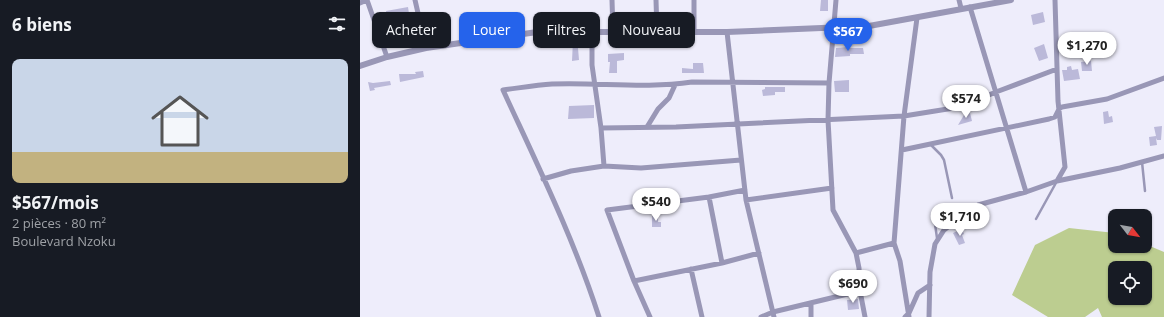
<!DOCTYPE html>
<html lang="fr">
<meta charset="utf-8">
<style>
body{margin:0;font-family:"Open Sans",sans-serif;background:#20242c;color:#f1f3f6;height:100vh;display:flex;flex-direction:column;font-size:15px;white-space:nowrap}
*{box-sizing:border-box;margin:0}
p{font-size:13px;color:#9ea1a6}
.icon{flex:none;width:22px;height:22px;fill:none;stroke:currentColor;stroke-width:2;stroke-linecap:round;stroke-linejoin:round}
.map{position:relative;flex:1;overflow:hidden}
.panel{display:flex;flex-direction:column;background:#171b24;width:360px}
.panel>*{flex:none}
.hud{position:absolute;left:12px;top:12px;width:380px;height:36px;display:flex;gap:8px}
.needle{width:26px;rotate:121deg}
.buttons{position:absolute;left:748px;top:209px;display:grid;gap:8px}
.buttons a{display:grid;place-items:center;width:44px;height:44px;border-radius:8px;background:#171b24;box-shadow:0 1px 3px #0004;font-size:20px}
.price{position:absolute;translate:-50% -34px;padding:0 9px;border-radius:14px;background:#fff;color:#222;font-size:13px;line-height:26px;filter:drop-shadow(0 1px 2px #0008)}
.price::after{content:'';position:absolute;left:50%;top:24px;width:12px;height:9px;margin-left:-6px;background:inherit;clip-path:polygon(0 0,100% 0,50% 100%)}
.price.selected{background:#2563eb;color:#fff}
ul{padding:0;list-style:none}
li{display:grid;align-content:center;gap:8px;height:212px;padding:0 12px}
li span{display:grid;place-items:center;height:124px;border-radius:8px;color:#555}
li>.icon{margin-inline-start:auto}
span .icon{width:72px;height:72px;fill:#fffc;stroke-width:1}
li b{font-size:17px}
h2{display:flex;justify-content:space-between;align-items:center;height:48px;padding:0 12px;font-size:17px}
.pill{padding:0 14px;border-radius:8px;background:#171b24;box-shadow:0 1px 3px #0004;font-size:14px;line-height:36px}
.pill.selected{background:#2563eb;color:#fff}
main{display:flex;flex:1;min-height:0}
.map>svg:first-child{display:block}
</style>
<main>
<section class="panel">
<h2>6 biens<svg class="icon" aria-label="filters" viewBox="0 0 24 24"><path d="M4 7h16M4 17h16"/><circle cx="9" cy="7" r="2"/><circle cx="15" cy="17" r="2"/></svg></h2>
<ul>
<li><span style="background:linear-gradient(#c9d6e8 75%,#c2b280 0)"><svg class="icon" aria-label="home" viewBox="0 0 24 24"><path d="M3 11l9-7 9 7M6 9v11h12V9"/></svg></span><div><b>$567/mois</b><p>2 pièces · 80 m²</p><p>Boulevard Nzoku</p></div></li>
</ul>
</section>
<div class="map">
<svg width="804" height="317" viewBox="0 0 804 317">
<rect width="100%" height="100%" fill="#eeedfb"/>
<path fill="#bccd90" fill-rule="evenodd" d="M709,228l46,5v13h30v-2l19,8v65h-62l-4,-9 -13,9h-37l-36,-22 23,-50zM755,268h30v30h-30z"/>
<path fill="#bbb9d9" d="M461,0h7v11h-8z
M48,7l2,13 -11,1 -1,-6 -11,2 -1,-6z
M683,12l2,10 -12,3 -2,-10z
M224,39v8l-6,1 1,12 -7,1 1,-21z
M684,44l4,14 -9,3 -5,-13z
M490,47v1h13l1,6h-14v2l-15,1 1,-9z
M264,53v7l-7,1v12h-8l1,-11h-2v-8z
M731,61l1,10h-10l-1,-9z
M333,63h10l1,10h-22v-5l11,1z
M711,66l1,4 6,-1 2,10 -16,2 -2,-11h5v-3z
M63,71l1,6 -24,5 -1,-8h17l-1,-2z
M489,80v12h-14l-1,-11z
M30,81l1,4 -17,3 1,2 -5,1 -2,-9 5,1z
M405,87h20v5h-10v3l-12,1 -1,-6 3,-1z
M234,105v13l-26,1 1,-13z
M748,111l1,6 3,-1 1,6 -9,2 -1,-12z
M610,113l2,8 -14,4 6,-10z
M802,126l-1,14h-4l-1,-2 1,7 -7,1 -1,-9 7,-1 -2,-9z
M292,216h6v6h3v5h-9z
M602,229l2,5 -2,1 3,8 -6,2 -6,-12z
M498,299l1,10 -11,1 -1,-10z"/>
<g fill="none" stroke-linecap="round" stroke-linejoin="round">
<path stroke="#9997b6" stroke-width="2.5" d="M570,144l11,11 3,5 8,38
M782,162l3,29
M574,217l3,21
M676,219l21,-38"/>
<path stroke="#9997b6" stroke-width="5" d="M7,0l20,57
M55,0l11,48
M252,0l1,32
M296,0l1,32
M476,0l-7,83 -1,37 5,90 23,43 3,15 1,23 5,26
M599,0l2,8
M695,0l3,101 7,66 -8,14
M0,3l7,-3
M610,7l56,185
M232,32v33l9,63 3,38
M334,32v-32
M367,32l19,168 28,117
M287,127l11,-18 11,-11 6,-13
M241,128l75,-1 228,-11 56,-9 36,-15 61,-23
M542,150l147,-31 6,-2 4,-8 3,-2 45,-8 57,-21
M183,179l28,-8 33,-5 37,2 100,-8
M349,197l13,66
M386,200l86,-12
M496,253l38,-10
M331,269l11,48
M274,281l88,-18 37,-10
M451,303v14
M239,317c-25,-78 -62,-153 -96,-227 16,-2 33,-5 49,-6 46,-2 93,5 140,-2l137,1
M290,317l-16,-36 -27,-71 102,-13 36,-7
M401,317l12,-5 87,-21
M545,317l4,-4 9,-20 12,-8
M549,317l-9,-56 -6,-18 10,-127 13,-98
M569,317l1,-45 5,-28 9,-14 19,-15 15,-10 48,-13 31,-11 63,-13 44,-12"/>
<path stroke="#9997b6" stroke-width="6" d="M0,66l27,-9 39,-9 111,-16h190l142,-6 142,-26"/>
</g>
</svg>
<div class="buttons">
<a><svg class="needle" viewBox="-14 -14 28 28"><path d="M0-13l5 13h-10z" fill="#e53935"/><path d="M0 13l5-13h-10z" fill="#9ea1a6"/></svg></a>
<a><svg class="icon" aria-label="locate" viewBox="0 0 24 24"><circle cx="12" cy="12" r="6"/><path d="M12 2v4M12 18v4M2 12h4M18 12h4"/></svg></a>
</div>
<b class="price selected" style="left:488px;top:52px">$567</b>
<b class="price" style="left:727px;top:66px">$1,270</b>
<b class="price" style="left:606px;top:119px">$574</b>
<b class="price" style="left:296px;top:222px">$540</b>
<b class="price" style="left:600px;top:237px">$1,710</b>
<b class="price" style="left:493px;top:304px">$690</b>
<div class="hud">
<a class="pill">Acheter</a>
<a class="pill selected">Louer</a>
<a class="pill">Filtres</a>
<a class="pill">Nouveau</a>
</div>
</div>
</main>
